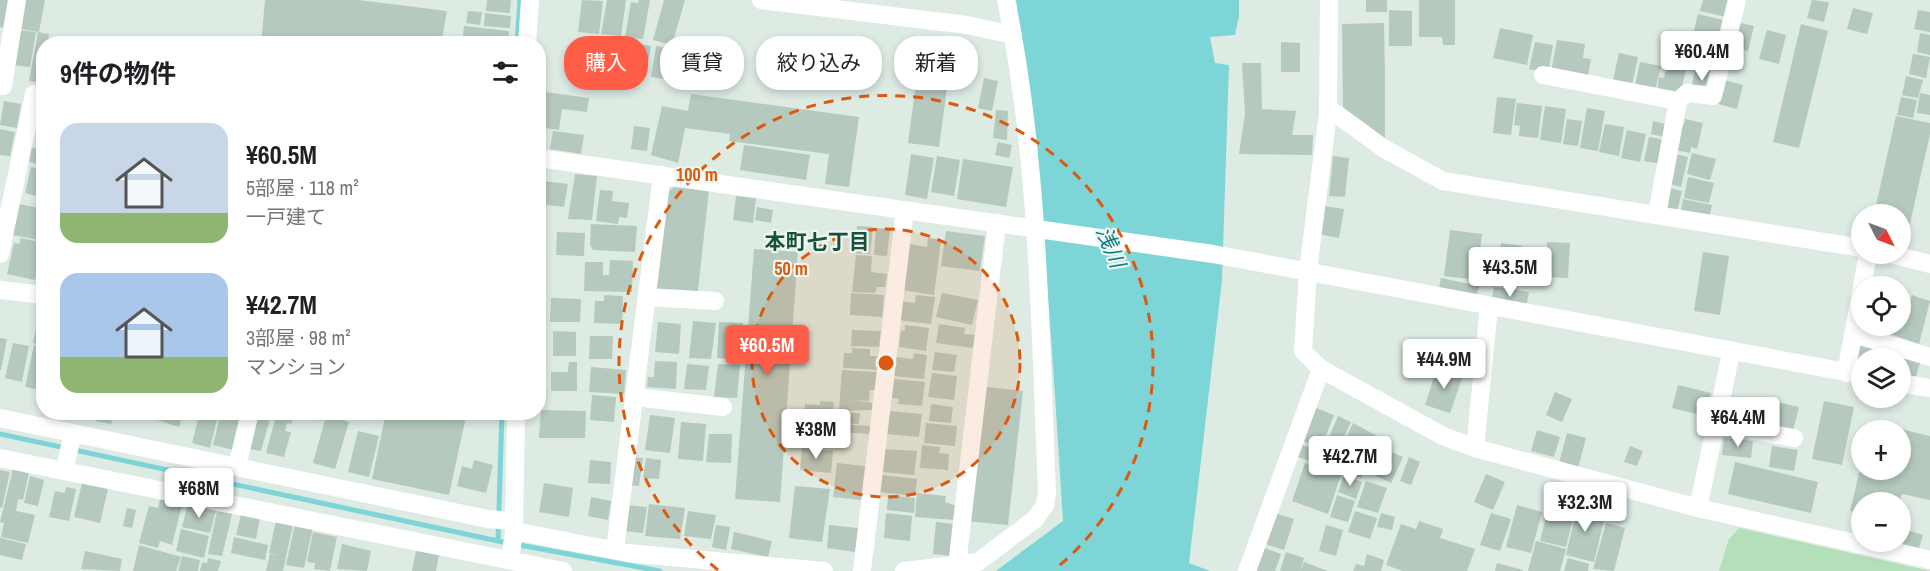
<!DOCTYPE html>
<html lang="ja">
<meta charset="utf-8">
<style>
body{margin:0;font-family:"Archivo Narrow","Noto Sans JP",sans-serif;background:#f2f2f2;color:#202124;height:100vh;display:flex;flex-direction:column;font-size:22px;white-space:nowrap}
*{box-sizing:border-box;margin:0}
p{font-size:20px;color:#757577}
.icon{flex:none;width:33px;height:33px;fill:none;stroke:currentColor;stroke-width:2;stroke-linecap:round;stroke-linejoin:round}
.map{position:relative;flex:1;overflow:hidden}
.side{position:absolute;left:36px;top:36px;width:510px;height:384px;display:flex;flex-direction:column;background:#fff;border-radius:24px;box-shadow:0 3px 9px #0003}
.side>*{flex:none}
.hud{position:absolute;left:564px;top:36px;width:570px;height:54px;display:flex;gap:12px}
.needle{width:39px;rotate:132deg}
.buttons{position:absolute;left:1851px;top:204px;display:grid;gap:12px}
.buttons a{display:grid;place-items:center;width:60px;height:60px;border-radius:50%;background:#fff;box-shadow:0 3px 9px #0003;font-size:30px}
.price{position:absolute;translate:-50% -51px;padding:0 14px;border-radius:6px;background:#fff;color:#222;font-size:20px;line-height:39px;filter:drop-shadow(0 2px 3px #0008)}
.price::after{content:'';position:absolute;left:50%;top:36px;width:18px;height:14px;margin-left:-9px;background:inherit;clip-path:polygon(0 0,100% 0,50% 100%)}
.price.on{background:#ff5d47;color:#fff}
ul{padding:0;list-style:none}
li{display:flex;align-items:center;gap:18px;height:150px;padding:0 24px}
li span{display:grid;place-items:center;flex:none;width:168px;height:120px;border-radius:18px;color:#555}
li>.icon{margin-inline-start:auto}
span .icon{width:72px;height:72px;fill:#fffc;stroke-width:1}
li b{font-size:26px}
h2{display:flex;justify-content:space-between;align-items:center;height:72px;padding:0 24px;font-size:26px}
.pill{padding:0 21px;border-radius:24px;background:#fff;box-shadow:0 3px 9px #0003;font-size:21px;line-height:54px}
.pill.on{background:#ff5d47;color:#fff}
.map>svg:first-child{display:block}
</style>
<div class="map">
<svg width="1930" height="571" viewBox="0 0 1930 571">
<rect width="100%" height="100%" fill="#ddebe3"/>
<path fill="#b3dfb9" d="M1739,528l191,43h-211l10,-32z"/>
<path fill="#7dd5d8" d="M1016,0h223v16l-4,19 -25,2 5,26 14,2 -7,215 -33,283 21,8h-214l67,-50c-11,-174 -21,-348 -47,-521z"/>
<g fill="none" stroke-linecap="round" stroke-linejoin="round">
<path stroke="#7dd5d8" stroke-width="5" d="M517,44l3,-44
M0,434l498,107 162,30
M498,541l4,-129"/>
</g>
<path fill="#b5c9be" d="M0,0h13l-5,29 -8,-2z
M21,0h24l-6,32 -18,-3z
M265,0h93l89,11 -6,33h-180z
M487,0h24l-1,13 -24,-2z
M582,0l21,1 -4,33 -21,-2z
M607,0h19l-5,36 -20,-2z
M639,0h11l-7,39 -18,-2 6,-35 7,1z
M664,0h21l-13,45 -19,-5z
M1366,0h21v12h-21z
M1419,0h36v45h-12l-1,-8h-23z
M1703,0h27l-4,17 -26,-6z
M1812,0l17,2 -5,20 -17,-4z
M1853,8l20,5 -6,21 -20,-5z
M1389,10l23,1v35h-23z
M1918,10l12,2v20l-16,-3z
M468,11l14,1 -2,13 -14,-2z
M485,13l26,3 -1,12 -26,-2z
M1698,14l25,6 -5,21 -25,-6z
M1384,23l1,53v62l-42,-31 -1,-83z
M1740,23l14,3 -6,25 -14,-3z
M1801,24l27,7 -29,117 -26,-6z
M464,26l45,5 -1,13h-46z
M1500,28l33,7 -6,30 -34,-7z
M19,30l17,2 -6,35 -17,-2z
M1767,30l19,5 -7,29 -20,-5z
M38,32l11,2 -1,8h4l-8,2 -4,39 -11,-2z
M1920,33l10,2v20l-13,-3z
M1557,40l28,4 -2,14 8,1 -4,22 -36,-9z
M619,41l32,5 -5,28 -31,-4z
M1698,41l22,5 -5,24 -22,-5z
M1281,42l19,1v29h-19z
M1535,42l18,3 -5,28 -19,-4z
M656,46l13,2 -4,31 -14,-2z
M921,47l31,4 -13,96 -31,-4z
M1619,53l19,4 -7,32 -19,-4z
M1913,54l17,3 -4,21 -17,-4z
M1640,62l21,4 -7,28 -20,-4z
M1242,63h19l1,46 34,2 -4,24h21l-1,20 -73,-1 6,-40z
M1667,65l19,4 -6,27 -23,-5 2,-14 5,1z
M1695,69l18,4 -4,21 -18,-4z
M1906,76l17,4 -5,18 -16,-3z
M984,78l14,3 -6,30 -14,-3z
M1724,80l19,5 -6,24 -19,-5z
M538,91l51,7 -2,14 -25,-3 -3,21 -21,-3z
M1920,93l10,2v20l-13,-2z
M691,94l168,23 -10,70 -24,-3 4,-30 -100,-13 1,-7 -45,-6 -7,35 -27,-8 11,-49 26,5z
M1497,97l19,2 -5,36 -18,-2z
M1901,97l16,3 -4,18 -16,-3z
M4,101l17,3 -4,24 -17,-3z
M1517,103l25,3 -4,32 -19,-2 1,-10 -6,-1z
M1545,106l21,3 -5,34 -21,-3z
M1587,108l18,3 -7,40 -18,-3z
M996,110l12,1 -1,29 -14,-2z
M1896,116l34,7v11l-27,121h-3v-41h-26z
M1567,119l15,2 -4,25 -15,-2z
M1685,119l18,4 -6,26 -6,-2 -1,6 -19,-4 7,-25 6,1z
M1653,121l13,3 -2,13 -13,-3z
M1605,124l19,3 -5,29 -20,-4z
M634,126l16,2 -3,23 -16,-2z
M0,129l15,3 -5,24 -10,-1z
M1627,130l19,4 -6,28 -19,-4z
M553,131l31,4 -3,19 -31,-5z
M39,133l5,1v32l-18,-5 4,-14 5,2z
M1649,137l16,3 -4,24 -17,-3z
M998,142l14,3 -3,13 -14,-3z
M744,145l66,10 -4,25 -66,-10z
M1671,153l17,4 -7,30 -17,-4z
M1692,153l24,6 -6,21 -23,-6z
M911,154l23,4 -7,41 -22,-4z
M937,156l23,4 -6,36 -23,-4z
M1333,156l16,2 -4,39 -16,-1z
M963,159l50,8 -7,40 -49,-8z
M31,167l13,3v28l-19,-5z
M575,174l22,2 -5,44 -24,-1z
M1688,177l26,6 -5,20 -25,-5z
M543,181l25,3 -4,23 -24,-3z
M674,187l35,3 -12,109 -45,-5 12,-100z
M1665,187l17,4 -6,25 -9,-7z
M600,190l13,1 -1,10 17,2 -2,15 -8,-1 -1,7 -22,-3z
M736,196l20,2 -3,25 -20,-3z
M1683,199l29,6 -4,17 -28,-6z
M19,204l25,5v32l-31,-6z
M1323,206l21,3 -5,29 -21,-4z
M757,207l16,3 -2,13 -16,-3z
M591,224l46,2 -2,26 -42,-2 -3,-5z
M857,226l16,1 -3,27 -16,-1z
M876,228l14,1 -3,27 -13,-1z
M1450,230l32,4 -5,46 -33,-4z
M946,231l39,5 -5,35 -39,-5z
M557,232l28,1 -1,23 -28,-1z
M21,238l23,5 -9,37 -28,-6 7,-31 5,1z
M928,238l13,2 -7,55 -32,-5 7,-46 18,3z
M1547,242l23,1 -2,35 -23,-1z
M1501,243l22,3 -6,40 -21,-3z
M754,249l44,3 -18,250 -45,-3z
M1703,252l26,4 -9,59 -26,-4z
M856,255l16,1 -1,16 16,2 -2,13h-8l-2,6 -23,-1z
M610,260l23,1 -1,31 -48,-1 1,-29h18v13h6z
M1441,278l38,8 -4,16 -37,-8z
M1494,287l35,5 -3,16 -35,-5z
M851,293l33,2 -2,22 -32,-2z
M942,293l36,7 -6,25 -36,-8z
M604,295l19,1 -1,28 -28,-1 1,-22h9z
M916,295l19,2 -4,27 -33,-4 3,-19 14,2z
M1912,295l18,6 -11,43 -29,-10 3,-8h7l1,-3 3,-7 -4,-1v-10l8,3z
M551,298l30,1 -1,23h-30z
M39,314h5v31l-11,-2z
M693,321l23,2 -5,36 -22,-1z
M658,322l23,2 -2,30 -24,-2z
M719,322l24,1 -3,37 -23,-2z
M939,324l26,4 -1,6 11,1 -2,13 -37,-5z
M905,325l24,3 -3,23 -27,-4 2,-17 4,1z
M1862,326h27l-6,14 -25,-10z
M852,330l29,1 -2,16 -28,-1z
M553,331l23,1v24h-23z
M590,336h23l-1,23h-23z
M0,338l7,1 -6,31h-1z
M13,343l16,3 -7,36 -17,-4z
M34,345l10,2v26l-4,17 -15,-3z
M1860,345l29,7 -1,6h-26v14l-8,-2z
M852,348l18,1v7h11l-1,14 -37,-2 1,-15h8z
M935,352l22,3 -3,17 -22,-2z
M914,353l13,2 -3,24 -30,-3 2,-19 17,2z
M1894,353l27,7 -7,23 -14,-4v-21h-7z
M655,361l22,1 -1,27 -29,-2 1,-10h6z
M569,362h8v29h-26v-19h17z
M687,364l22,2 -3,24 -22,-1z
M718,364l22,1 -3,33 -23,-1z
M591,367l35,3 -2,24 -35,-2z
M1437,368l26,8 -13,37 -25,-8z
M842,370l36,2 -2,18h-6l-1,11 -15,-1 18,3v7l-33,1z
M932,373l25,3 -3,24 -26,-3z
M894,379l31,3 -3,24 -24,-2 1,-5 -7,-1z
M1678,385l33,8 -6,23 -33,-8z
M980,386l43,5 -15,134 -44,-4z
M1555,392l17,7 -10,23 -16,-7z
M592,395l24,2 -2,25 -24,-2z
M1759,398l40,9 -7,27 -39,-8z
M820,401l14,1 -3,23 -27,-2 1,-19 15,1z
M1824,401l30,6 -12,58 -30,-6z
M931,404l22,3 -2,16 -22,-2z
M1314,407l20,8 -13,33 -20,-8z
M541,410l45,1 -1,27h-46z
M889,411l33,3 -3,23 -33,-3z
M98,412h16l-3,12 -15,-3z
M159,412h24l-4,15 -22,-7z
M200,412h19l-9,36 -18,-5z
M221,412h21l-9,38 -20,-5z
M254,412h18l-11,39 -16,-3z
M277,412l17,2 -3,10 -4,-1 -2,8 6,1 -7,25 -18,-4z
M300,412h23l-2,9 -22,-6z
M386,412h81l-18,83 -77,-16z
M839,412l21,1 -1,11 -21,-1z
M650,415l25,3 -5,35 -25,-3z
M326,416l23,6 -14,47 -22,-6z
M1338,416l13,6 -15,32 -12,-5z
M681,422l25,2 -3,37 -25,-2z
M1871,422l59,14v64l-28,-6 -2,6 -11,-2 -1,4h-26v11l-12,-2 10,-41h40v-40h-31z
M926,423l31,3 -2,20 -31,-3z
M1353,423l28,15 -20,40 -29,-11z
M837,424l34,2v8l-34,-2z
M1537,430l23,7 -6,20 -23,-6z
M358,431l21,5 -10,41 -21,-5z
M1567,433l19,5 -8,30 -19,-5z
M709,434h23l-1,29 -25,-1z
M1724,438l29,3 -2,17 -29,-3z
M1299,444l35,12 -4,12 -35,-12z
M922,445l18,2 -1,6 10,1 -1,16 -28,-2z
M1630,446l13,5 -6,15 -13,-4z
M1772,446l26,4 -4,21 -25,-4z
M802,448l31,3 -2,22 -31,-3z
M884,449l33,2 -3,24 -32,-3z
M1385,449l18,8 -12,26 -19,-9z
M629,457l14,1 -4,28 -13,-1z
M1409,457l11,5 -9,23 -11,-4z
M646,458l15,2 -2,19 -16,-1z
M474,460l19,5 -7,28 -29,-7 5,-20 10,3z
M590,460l21,2 -1,22 -22,-1z
M1735,462l83,20 -7,31 -83,-19z
M837,463l28,3 -4,34 -28,-3z
M1305,463l36,12 -13,39 -36,-13z
M13,469l16,4 -6,27 -5,-1 -2,12 19,4 -7,28 -27,-6 3,-14 -4,-1z
M0,470l10,2 -8,36 -2,-1z
M1486,474l19,8 -12,28 -19,-8z
M882,475l35,4 -2,17 -35,-4z
M1344,475l18,7 -6,17 -18,-7z
M30,476l14,4 -6,26 -14,-3z
M1366,481l21,7 -9,25 -21,-6z
M82,483l26,6 -8,34 -26,-6z
M544,483l29,5 -4,29 -30,-5z
M795,486l35,3 -8,53 -33,-4z
M66,487l10,2 -7,32 -20,-4 6,-26 10,2z
M917,493l29,3 -1,6 12,4 -2,14 -40,-3z
M888,495l27,3 -1,15 -27,-3z
M1337,495l18,6 -7,21 -18,-5z
M161,496l22,5 -11,44 -12,-4 -2,7 -19,-5 10,-37 9,2z
M591,497l20,4 -3,19 -20,-4z
M1551,497l26,6 -11,44 -26,-6z
M1578,503l23,5 -3,11 6,1 -10,42 -28,-7z
M188,504l28,7 -6,22 -28,-6z
M649,504l36,4 -5,31 -35,-3z
M626,505l21,2 -4,26 -20,-2z
M1517,505l25,7 -11,41 -25,-6z
M127,508l9,2 -4,18 -9,-2z
M217,511l15,3 -10,42 -14,-2z
M688,511l28,4 -5,24 -27,-3z
M1355,511l22,7 -7,21 -22,-7z
M886,513l26,3 -2,25 -26,-3z
M1275,513l19,6 -10,31 -19,-6z
M1381,513l14,4 -3,13 -15,-3z
M1491,513l20,6 -11,32 -20,-6z
M241,514l19,4 -4,21 -20,-4z
M276,521l17,4 -10,46h-17l4,-17 9,2 -10,-3z
M1419,521l24,8 -3,9 35,11 -8,22h-64l-17,-6 15,-41 15,5z
M936,522l18,2 -2,32 -19,-2z
M1606,523l19,5 -11,43 -21,-2z
M295,524l18,3 -9,41 -18,-3z
M716,525l14,2 -4,23 -14,-3z
M829,525l29,3 -3,24 -28,-4z
M1326,525l17,5 -7,26 -17,-5z
M1900,528l23,7 -4,13 -19,-5z
M181,529l28,7 -5,22 -28,-7z
M313,532l24,5 -7,34 -16,-2 1,-6 -8,-1z
M734,532l38,9 -4,16 -37,-8z
M234,537l34,8 -3,15 -34,-7z
M0,538l26,6 -4,16 -22,-5z
M1536,541l30,8 -6,22h-32z
M342,544l29,7 -4,20 -30,-2z
M139,545l42,12 -5,14h-43z
M1262,547l19,7 -6,17h-21z
M85,551l37,8 -2,12 -39,-2z
M416,551l23,4 -3,16h-24z
M1286,552l18,6 -4,13h-20z
M1367,554l17,6 -3,11h-28l3,-7 8,2z
M182,556l18,4 -2,11h-20z
M208,558l13,3 -3,10h-18l2,-9 5,1z
M1568,558l21,6 -1,7h-24z
M1304,562l24,9h-28z
M1497,563l26,7 -1,1h-27z"/>
<g fill="none" stroke-linecap="round" stroke-linejoin="round">
<path stroke="#fff" stroke-width="18" d="M761,0l206,25 46,10
M1329,0l-1,113 -20,158 -5,80 18,18 122,67 32,12 223,60 232,52
M527,44l3,-44
M1543,75l135,26
M3,86l14,-86
M1328,108l55,40 60,33 419,67
M538,158l675,96 649,121
M1657,215l21,-114 9,-8 26,3 24,-96
M0,254l34,-160
M1891,254l39,10
M1862,286l6,-32
M0,290l44,5
M647,297l68,4
M1853,334l77,23
M1846,373l16,-86
M1900,383l30,5
M635,397l88,10
M0,418l488,101 26,2
M1715,424l79,14
M1475,448l14,-141
M0,458l563,113
M237,467l13,-55
M64,471l9,-38
M1698,508l33,-155
M514,531l114,22 196,18
M615,550l47,-375
M510,560l4,-29 2,-119
M957,565l40,-342
M862,571l43,-361
M904,571l74,-9 57,-43 10,-14 2,-13c-7,-163 -8,-333 -41,-492
M1247,571l74,-202"/>
</g>
<circle cx="886" cy="363" r="134" fill="#de580e" fill-opacity=".12"/>
<g fill="none" stroke="#de580e" stroke-width="3" stroke-dasharray="10 8">
<circle cx="886" cy="363" r="134"/>
<path d="M718 570A267 267 0 1 1 1054 570"/>
</g>
<g text-anchor="middle" dominant-baseline="central" stroke-width="4.5" stroke-linejoin="round" paint-order="stroke">
<g font-size="21" font-weight="bold" fill="#17503b" stroke="#edf7f1">
<text x="817" y="241">本町七丁目</text>
</g>
<g font-size="21" font-style="italic" fill="#117a7e" stroke="#edf7f1">
<text transform="translate(1111 247) rotate(67)">浅川</text>
</g>
</g>
<circle cx="886" cy="363" r="9" fill="#de580e" stroke="#edf7f1" stroke-width="3"/>
<g font-size="18" text-anchor="middle" font-weight="bold" fill="#de580e" stroke="#edf7f1" stroke-width="4.5" stroke-linejoin="round" paint-order="stroke">
<text x="697" y="181">100 m</text>
<text x="791" y="275">50 m</text>
</g>
</svg>
<div class="buttons">
<a><svg class="needle" viewBox="-14 -14 28 28"><path d="M0-13l5 13h-10z" fill="#e53935"/><path d="M0 13l5-13h-10z" fill="#757577"/></svg></a>
<a><svg class="icon" aria-label="locate" viewBox="0 0 24 24"><circle cx="12" cy="12" r="6"/><path d="M12 2v4M12 18v4M2 12h4M18 12h4"/></svg></a>
<a><svg class="icon" aria-label="layers" viewBox="0 0 24 24"><path d="M12 4l9 5-9 5-9-5zM3 14l9 5 9-5"/></svg></a>
<a>+</a>
<a>−</a>
</div>
<b class="price" style="left:1702px;top:82px">¥60.4M</b>
<b class="price" style="left:1510px;top:298px">¥43.5M</b>
<b class="price on" style="left:767px;top:376px">¥60.5M</b>
<b class="price" style="left:1444px;top:390px">¥44.9M</b>
<b class="price" style="left:1738px;top:448px">¥64.4M</b>
<b class="price" style="left:816px;top:460px">¥38M</b>
<b class="price" style="left:1350px;top:487px">¥42.7M</b>
<b class="price" style="left:199px;top:519px">¥68M</b>
<b class="price" style="left:1585px;top:533px">¥32.3M</b>
<div class="hud">
<a class="pill on">購入</a>
<a class="pill">賃貸</a>
<a class="pill">絞り込み</a>
<a class="pill">新着</a>
</div>
<section class="side">
<h2>9件の物件<svg class="icon" aria-label="filters" viewBox="0 0 24 24"><path d="M4 7h16M4 17h16"/><circle cx="9" cy="7" r="2"/><circle cx="15" cy="17" r="2"/></svg></h2>
<ul>
<li><span style="background:linear-gradient(#c9d6e8 75%,#8fb573 0)"><svg class="icon" aria-label="home" viewBox="0 0 24 24"><path d="M3 11l9-7 9 7M6 9v11h12V9"/></svg></span><div><b>¥60.5M</b><p>5部屋 · 118 m²</p><p>一戸建て</p></div></li>
<li><span style="background:linear-gradient(#a9c7e8 70%,#8fb573 0)"><svg class="icon" aria-label="home" viewBox="0 0 24 24"><path d="M3 11l9-7 9 7M6 9v11h12V9"/></svg></span><div><b>¥42.7M</b><p>3部屋 · 98 m²</p><p>マンション</p></div></li>
</ul>
</section>
</div>
